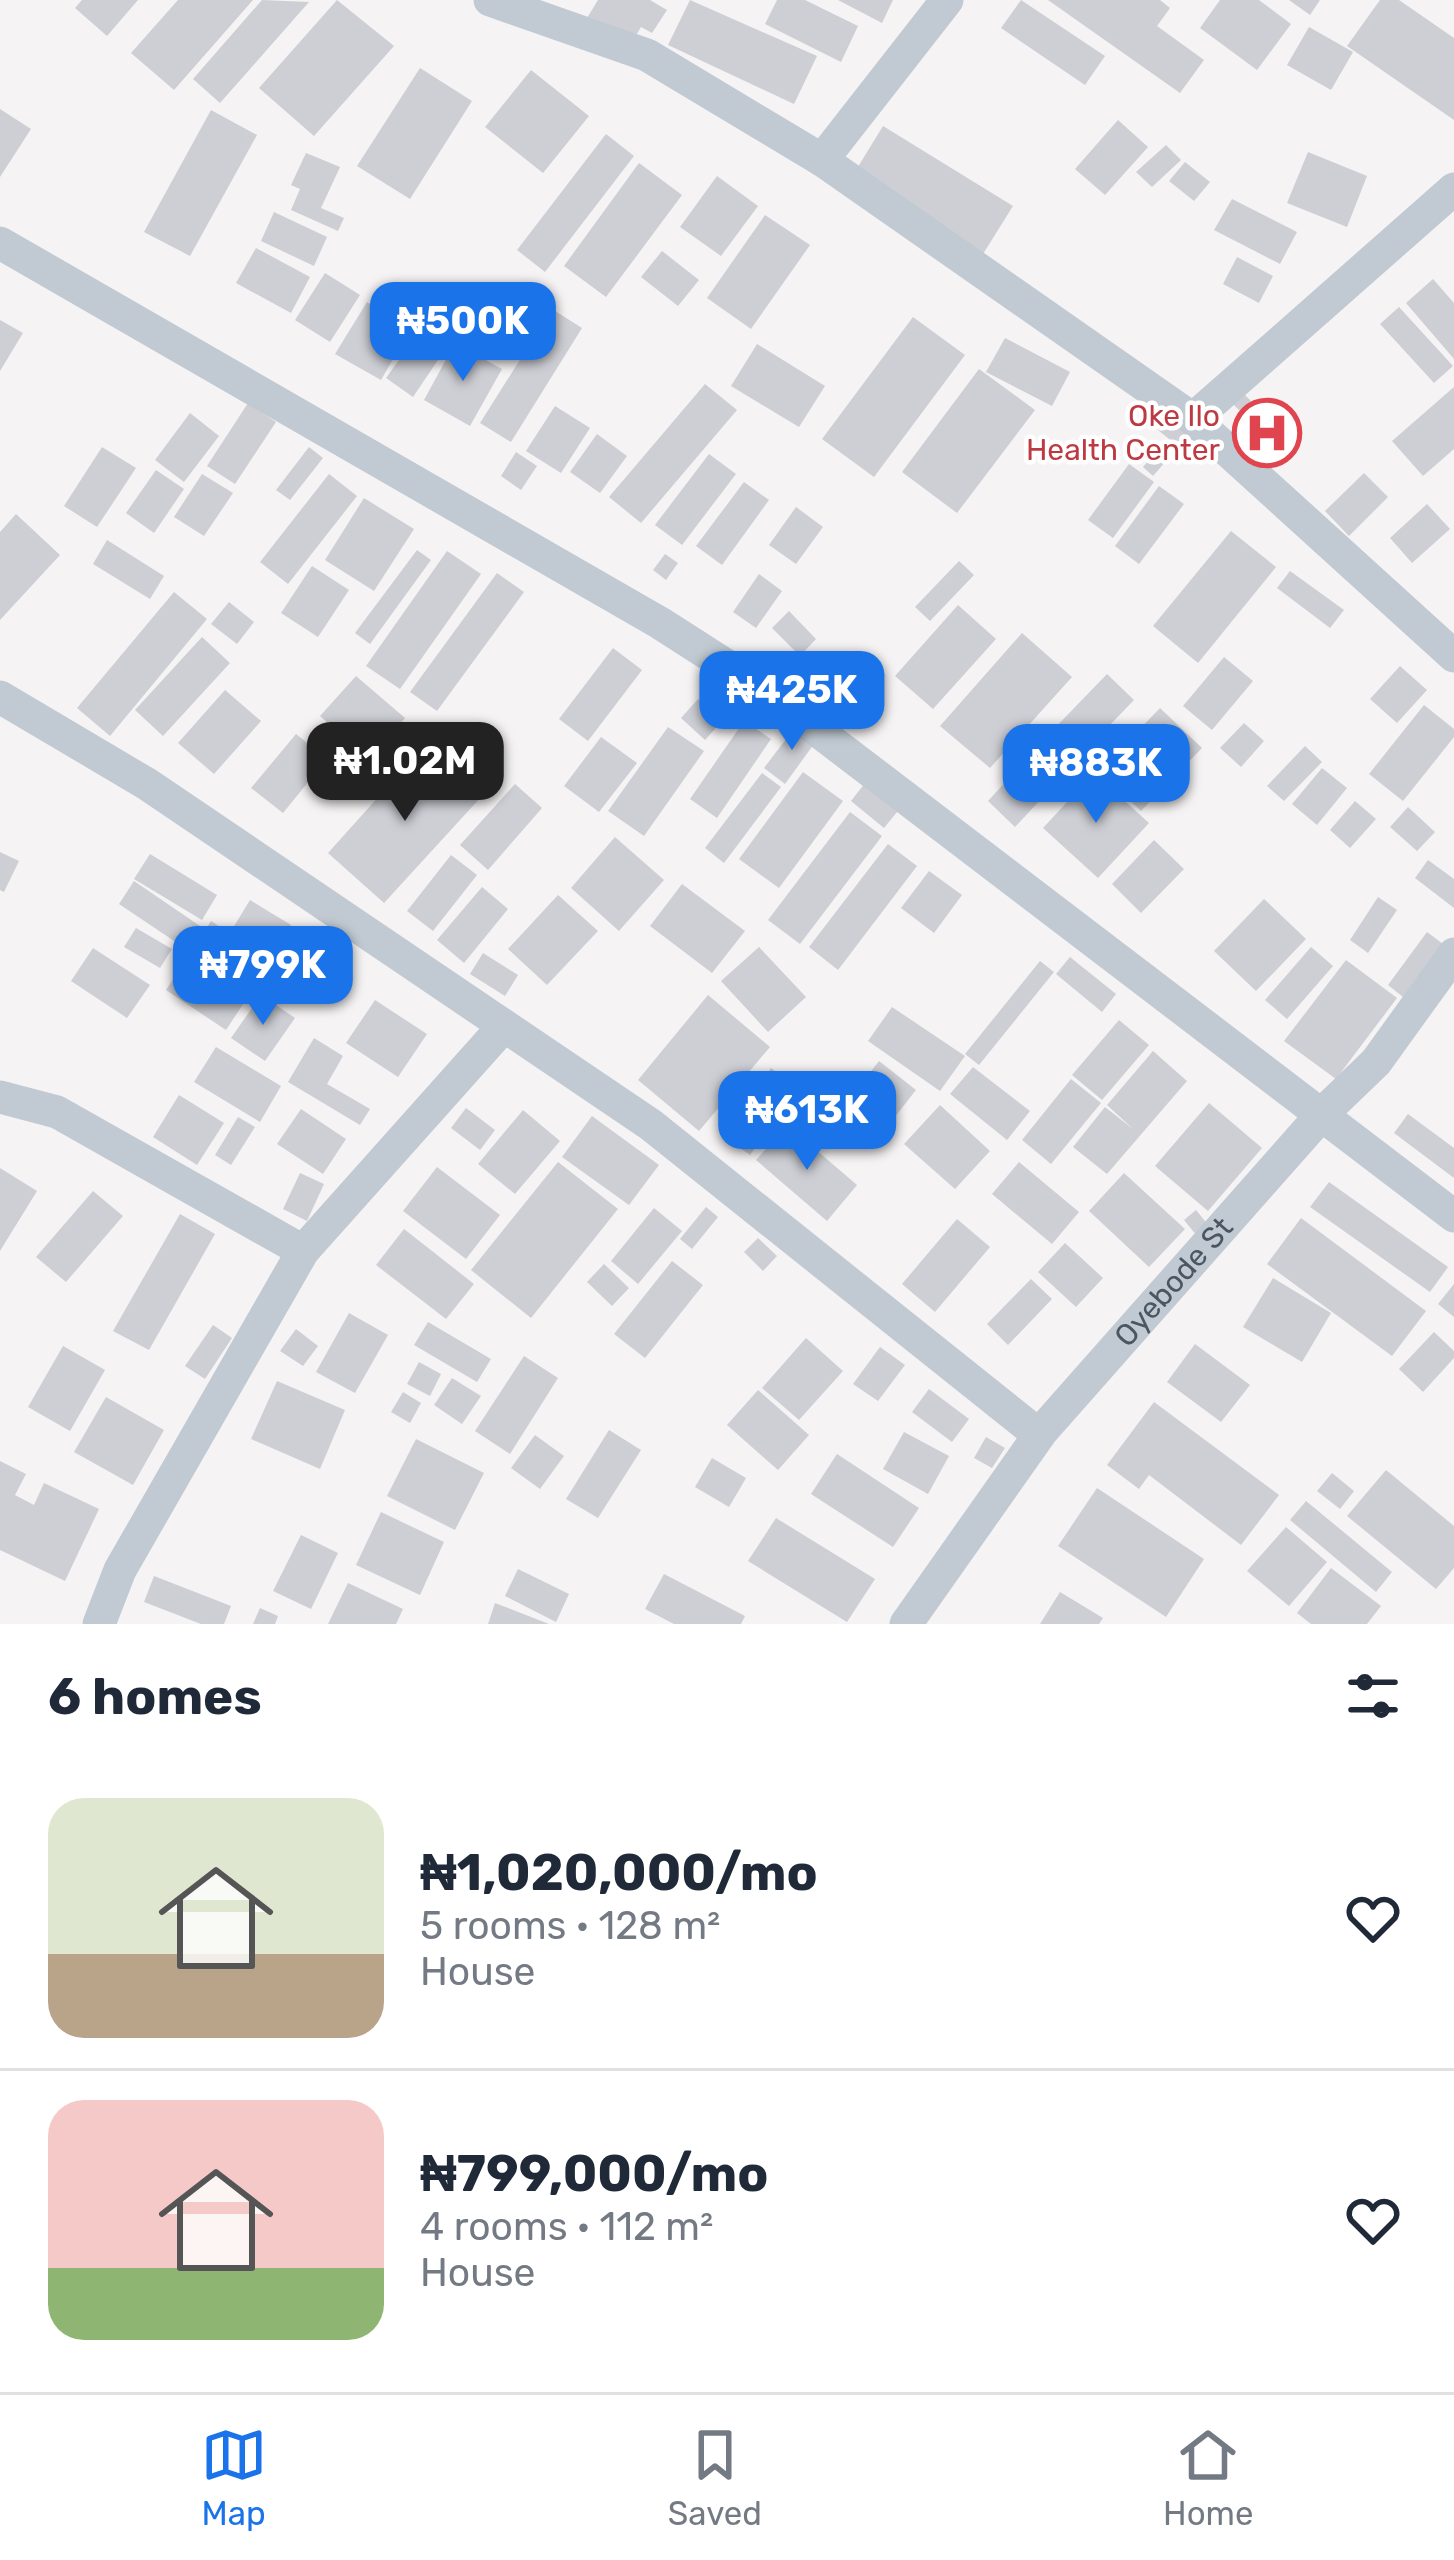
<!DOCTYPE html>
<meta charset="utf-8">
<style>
body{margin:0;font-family:Rubik,sans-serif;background:#f2f2f3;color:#1f2937;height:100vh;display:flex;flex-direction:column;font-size:45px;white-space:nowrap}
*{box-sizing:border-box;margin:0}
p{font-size:39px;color:#747a83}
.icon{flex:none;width:66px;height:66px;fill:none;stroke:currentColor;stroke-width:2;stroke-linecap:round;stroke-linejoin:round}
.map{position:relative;height:1624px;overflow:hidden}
.sheet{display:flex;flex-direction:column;background:#fff;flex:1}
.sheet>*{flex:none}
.price{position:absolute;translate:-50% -102px;padding:0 27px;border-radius:24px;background:#1a73e8;color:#fff;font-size:39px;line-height:78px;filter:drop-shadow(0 3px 6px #0008)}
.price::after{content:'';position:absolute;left:50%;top:72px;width:36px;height:27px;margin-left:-18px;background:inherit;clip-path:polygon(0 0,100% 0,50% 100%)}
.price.current{background:#222;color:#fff}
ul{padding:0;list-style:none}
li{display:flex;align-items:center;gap:36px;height:300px;padding:0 48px}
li+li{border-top:3px solid #e0e1e3}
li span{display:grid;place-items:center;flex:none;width:336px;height:240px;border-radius:36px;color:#555}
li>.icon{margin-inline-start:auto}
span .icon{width:144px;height:144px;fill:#fffc;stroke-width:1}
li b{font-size:51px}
h2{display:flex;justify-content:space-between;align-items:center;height:144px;padding:0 48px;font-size:51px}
.dock{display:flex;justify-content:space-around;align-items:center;height:168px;border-top:3px solid #e0e1e3;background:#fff;font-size:33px;color:#747a83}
.dock a{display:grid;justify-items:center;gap:6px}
.dock .current{color:#1a73e8}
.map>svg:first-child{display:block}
</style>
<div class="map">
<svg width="1454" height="1624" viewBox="0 0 1454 1624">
<rect width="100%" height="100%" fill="#f5f3f3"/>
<path fill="#cdcfd5" d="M82,0h56l-31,36 -32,-28z
M178,0h75l-79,90 -43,-37z
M262,0l47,2 -89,101 -27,-24z
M337,0l57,46 -80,90 -55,-48z
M598,0h52l17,10 -15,23 -11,-6 -11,18 -43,-27z
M690,0l127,56 -23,48 -126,-59z
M777,0h28l53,26 -17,36 -76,-38z
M838,0h55l-11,23z
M1021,0l84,56 -20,29 -84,-57z
M1048,0h112l10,8 -13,18 47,34 -24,33z
M1220,0h39l32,24 -34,46 -57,-42z
M1289,0h31l-10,15z
M1380,0h19l55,38v82l-107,-74z
M1309,27l44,25 -22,38 -44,-25z
M420,68l52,33 -62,98 -53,-33z
M531,70l58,46 -46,57 -58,-46z
M0,109l31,20 -31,48z
M211,110l46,25 -67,121 -46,-24z
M1118,120l30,27 -43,48 -30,-26z
M883,126l130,80 -30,48 -130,-79z
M606,134l28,22 -89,116 -28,-22z
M1166,145l15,15 -29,27 -16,-15z
M1308,152l59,24 -20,51 -60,-24z
M306,153l34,14 -19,41 23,10 -6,13 -47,-21 9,-21 -9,-4z
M1185,162l25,20 -16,19 -25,-20z
M639,163l43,32 -76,102 -42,-31z
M717,176l41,30 -37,50 -41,-29z
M1232,199l65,33 -17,32 -66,-34z
M274,212l53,25 -13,29 -53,-25z
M765,215l45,30 -59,84 -44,-31z
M256,248l54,29 -19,36 -55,-30z
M662,251l37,29 -21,26 -37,-29z
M1237,257l36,19 -14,27 -36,-19z
M325,273l35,22 -30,47 -35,-22z
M1433,279l21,24v56l-48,-56z
M367,302l44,26 -30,52 -46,-26z
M1399,307l54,59 -19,17 -54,-59z
M552,309l30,19 -71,114 -31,-19z
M913,317l52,38 -91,122 -52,-38z
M0,320l23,13 -23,38z
M1005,338l65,34 -18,34 -66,-34z
M414,339l26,18 -27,40 -27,-19z
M455,343l47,26 -32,57 -46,-26z
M757,344l68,42 -26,41 -68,-41z
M979,369l56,41 -78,103 -55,-41z
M705,384l32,26 -96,113 -32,-26z
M1454,387v62l-31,27 -31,-35z
M1242,392l15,15 -10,11 -15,-15z
M248,403l28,19 -41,62 -28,-18z
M555,406l35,22 -29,45 -35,-22z
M190,413l29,23 -35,46 -29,-22z
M1165,413l26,21 -12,13 -26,-21z
M1260,414l35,34 -20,20 -35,-34z
M597,434l30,22 -27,37 -30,-21z
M1163,444l10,9 -20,23 -10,-9z
M102,447l34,21 -39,59 -33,-21z
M309,447l14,11 -33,42 -14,-10z
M516,452l21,14 -16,24 -20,-14z
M709,454l27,20 -54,71 -27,-20z
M1129,464l25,18 -41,56 -25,-18z
M156,470l28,19 -30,44 -28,-20z
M1364,473l24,24 -39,39 -24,-25z
M202,474l31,19 -29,43 -30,-19z
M329,474l28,22 -69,88 -28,-22z
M744,482l25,18 -47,65 -26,-19z
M1159,486l25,18 -45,60 -24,-18z
M364,498l50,31 -40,62 -49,-31z
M1427,504l23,25 -38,34 -22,-25z
M796,507l27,20 -27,37 -27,-19z
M16,514l44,41 -60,65v-88z
M1231,531l45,36 -78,96 -45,-37z
M107,540l57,36 -14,23 -57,-35z
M417,550l14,10 -61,84 -15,-11z
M447,551l34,23 -81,115 -34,-23z
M665,554l13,9 -12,17 -13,-10z
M959,561l15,14 -44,46 -15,-14z
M312,566l37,24 -31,47 -37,-24z
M1290,571l54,39 -14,18 -53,-40z
M497,573l27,19 -87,119 -27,-19z
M759,574l23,17 -26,37 -23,-16z
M174,592l33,27 -97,117 -33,-28z
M229,602l25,20 -17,22 -26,-20z
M958,605l38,34 -63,70 -38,-33z
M789,611l27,28 -16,17 -28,-28z
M1022,633l50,44 -82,91 -50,-42z
M202,637l28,26 -67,73 -28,-26z
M613,648l29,22 -54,71 -29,-22z
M1224,657l29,24 -41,49 -29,-24z
M876,664l9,11 -18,17 -10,-10z
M1400,666l27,24 -30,33 -27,-24z
M1107,674l27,26 -57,59 -27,-26z
M356,676l49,42 -36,41 -49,-43z
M225,690l36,31 -47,53 -36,-31z
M698,699l24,22 -17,19 -24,-22z
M1424,705l30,24v8l-51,64 -34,-27z
M1160,708l42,40 -61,63 -42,-40z
M744,721l27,18 -54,79 -27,-19z
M799,722l20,15 -34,47 -21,-16z
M1244,723l20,18 -23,26 -21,-19z
M668,727l36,24 -60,85 -36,-25z
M296,734l31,25 -44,54 -32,-25z
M601,737l36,26 -38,49 -35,-26z
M1043,741l28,26 -56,60 -27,-26z
M425,745l57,51 -98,107 -56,-50z
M1305,746l17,16 -38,39 -17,-15z
M1322,768l25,20 -30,37 -25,-21z
M803,772l40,29 -64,87 -40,-29z
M762,773l19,14 -57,76 -19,-15z
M1094,773l55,50 -51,55 -55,-50z
M872,774l34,27 -22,27 -33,-27z
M515,784l27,24 -54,62 -28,-25z
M1355,801l21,18 -26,29 -20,-18z
M1408,807l27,25 -18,19 -27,-24z
M850,812l32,24 -82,108 -32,-24z
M615,837l49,43 -45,51 -48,-43z
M1154,840l30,29 -43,44 -29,-29z
M888,844l29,22 -79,104 -29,-23z
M0,852l19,9 -15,31 -4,-2z
M150,854l67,41 -15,25 -68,-41z
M451,855l26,20 -44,56 -26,-20z
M1428,860l26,19v29l-39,-30z
M929,871l33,24 -28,38 -33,-25z
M134,881l69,47 -14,23 -70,-47z
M682,884l63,47 -33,42 -62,-47z
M482,887l26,22 -44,54 -27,-23z
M558,895l40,36 -51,54 -39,-36z
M1378,897l19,13 -29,43 -18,-13z
M1264,899l42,40 -50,52 -42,-40z
M250,900l41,25 -38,63 -42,-24z
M211,921l14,9 -18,28 -14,-8z
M136,928l36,21 -12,19 -36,-21z
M1427,932l16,12 -40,53 -15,-12z
M304,940l26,19 -34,44 -25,-19z
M759,947l47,50 -38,35 -47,-51z
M1311,947l22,19 -46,53 -22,-19z
M93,948l57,37 -23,33 -56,-37z
M483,953l35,22 -13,21 -35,-22z
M189,955l60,40 -23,35 -60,-40z
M1070,957l46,37 -14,18 -46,-38z
M1346,960l51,38 -61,81 -52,-38z
M1040,961l14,11 -75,93 -14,-11z
M261,995l34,23 -30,43 -34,-23z
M708,995l62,52 -71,84 -61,-51z
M375,1000l52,34 -29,43 -52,-34z
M892,1007l73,49 -25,35 -72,-50z
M1119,1020l30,25 -47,55 -30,-25z
M314,1038l29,18 -16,28 43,25 -10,16 -72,-43z
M216,1047l65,39 -21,36 -66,-40z
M1153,1051l34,30 -80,93 -34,-27 32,-40 28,22 -26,-24z
M879,1061l37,29 -40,51 -37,-28z
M973,1067l57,44 -23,29 -57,-46z
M771,1068l27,20 -48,67 -27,-19z
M1071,1079l30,24 -50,61 -29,-24z
M179,1095l45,28 -27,42 -44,-28z
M1209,1103l53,45 -54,63 -53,-45z
M940,1105l50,46 -35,38 -51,-45z
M466,1108l29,22 -15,20 -29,-22z
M301,1109l45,30 -23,35 -46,-30z
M523,1110l37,31 -45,53 -37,-30z
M1408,1114l46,34v30l-60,-45z
M592,1116l67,49 -30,40 -67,-48z
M238,1117l17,10 -24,38 -16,-10z
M787,1125l70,60 -30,36 -71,-61z
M558,1162l60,47 -87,109 -60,-48z
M1019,1162l60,50 -27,32 -60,-50z
M437,1167l63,48 -34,44 -63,-48z
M0,1168l37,23 -37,60z
M300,1173l24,11 -17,37 -24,-12z
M1124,1173l61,56 -36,38 -60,-56z
M1329,1182l119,85 -18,25 -120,-85z
M93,1191l30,25 -57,66 -30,-25z
M706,1207l12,10 -26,32 -12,-10z
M654,1208l28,23 -44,53 -27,-23z
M1196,1210l13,16 -12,10 -13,-16z
M180,1214l35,20 -66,116 -36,-19z
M1301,1218l125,93 -34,45 -125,-92z
M957,1219l33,28 -55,65 -33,-28z
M404,1229l70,55 -28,35 -70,-54z
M758,1238l19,18 -14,15 -19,-19z
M1065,1243l38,35 -27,29 -38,-35z
M672,1261l31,24 -58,73 -31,-24z
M604,1264l25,24 -17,18 -25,-24z
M1273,1278l58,35 -29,49 -59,-35z
M1031,1279l21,20 -44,46 -21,-21z
M1454,1284v33l-16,-13z
M349,1313l39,22 -33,58 -39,-21z
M428,1322l63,37 -14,23 -63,-37z
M213,1325l19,13 -27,41 -20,-13z
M296,1329l22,17 -15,20 -23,-15z
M1434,1332l20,19v7l-31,34 -24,-23z
M806,1338l37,33 -44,49 -37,-32z
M1195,1344l55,41 -29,37 -54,-40z
M63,1346l42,24 -35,61 -42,-24z
M880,1347l25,18 -27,36 -25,-17z
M524,1356l34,22 -48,76 -35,-23z
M419,1362l22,12 -11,22 -23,-12z
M452,1378l29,18 -19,28 -28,-19z
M277,1381l68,29 -25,59 -69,-30z
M929,1389l40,30 -17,23 -40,-30z
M758,1390l51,45 -31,35 -51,-45z
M403,1392l18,11 -11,20 -19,-11z
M106,1397l58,33 -31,55 -59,-33z
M1154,1402l125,93 -38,50 -92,-70 -10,14 -32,-24z
M609,1430l32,20 -43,68 -32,-19z
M904,1432l45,24 -21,38 -45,-25z
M535,1435l29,21 -24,33 -29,-21z
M986,1437l19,11 -13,20 -18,-10z
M416,1439l68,34 -29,57 -68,-34z
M837,1454l82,54 -26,39 -82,-53z
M712,1458l34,20 -17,29 -34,-20z
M0,1461l26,13 -11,21 19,10 10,-22 55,26 -34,72 -65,-31z
M1386,1470l68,56v42l-18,21 -89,-73z
M1332,1473l22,18 -14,18 -23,-18z
M1097,1488l107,71 -38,58 -108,-71z
M1306,1501l86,71 -16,20 -86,-72z
M381,1512l63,30 -24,53 -64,-30z
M776,1518l99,61 -28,43 -99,-61z
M1286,1527l41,35 -38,44 -42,-35z
M301,1535l37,18 -27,56 -38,-18z
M1331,1568l50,38 -14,18h-56l-14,-11z
M518,1569l51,25 -13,28 -51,-26z
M664,1574l81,42 -4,8h-67l-29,-15z
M154,1576l77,30 -7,18h-23l-57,-22z
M348,1583l55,26 -7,15h-68z
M1060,1592l43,26 -4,6h-59z
M495,1603l54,21h-61z
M260,1608l18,8 -3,8h-22z"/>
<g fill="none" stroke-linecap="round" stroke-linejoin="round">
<g stroke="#c1cad2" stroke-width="33">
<path d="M490,0l157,55 175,105 371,259 261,237"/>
<path d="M822,160l125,-160"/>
<path d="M0,243l660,380 103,66 691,527"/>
<path d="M1193,419l261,-230"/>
<path d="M0,697l147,87 504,341 388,310"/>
<path d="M0,1097l57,15 246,139"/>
<path d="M99,1624l21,-54 183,-319 200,-224"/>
<path id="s1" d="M906,1624l136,-193 282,-319 52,-50 78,-108"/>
</g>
</g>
<defs>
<g id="hospital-ring" transform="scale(3.45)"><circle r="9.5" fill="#fff" stroke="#e0444e" stroke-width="1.5"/><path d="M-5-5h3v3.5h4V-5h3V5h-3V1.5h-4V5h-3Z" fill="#e0444e"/></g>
</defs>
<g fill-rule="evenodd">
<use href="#hospital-ring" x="1267" y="433"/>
</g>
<g text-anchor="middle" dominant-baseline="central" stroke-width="9" stroke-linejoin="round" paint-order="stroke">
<g font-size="30" fill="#be3a42" stroke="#fff" text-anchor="end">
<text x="1220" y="416">Oke Ilo<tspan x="1220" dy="34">Health Center</tspan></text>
</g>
<g font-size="30" fill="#4a5661" stroke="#fff">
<text stroke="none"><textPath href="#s1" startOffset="435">Oyebode St</textPath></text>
</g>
</g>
</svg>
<b class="price" style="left:463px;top:384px">₦500K</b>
<b class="price" style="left:792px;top:753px">₦425K</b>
<b class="price current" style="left:405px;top:824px">₦1.02M</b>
<b class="price" style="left:1096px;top:826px">₦883K</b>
<b class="price" style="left:263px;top:1028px">₦799K</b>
<b class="price" style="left:807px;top:1173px">₦613K</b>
</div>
<section class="sheet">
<h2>6 homes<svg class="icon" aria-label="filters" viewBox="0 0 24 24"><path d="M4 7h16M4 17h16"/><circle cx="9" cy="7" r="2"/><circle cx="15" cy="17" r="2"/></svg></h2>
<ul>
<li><span style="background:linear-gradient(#dfe7d0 65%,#b9a48a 0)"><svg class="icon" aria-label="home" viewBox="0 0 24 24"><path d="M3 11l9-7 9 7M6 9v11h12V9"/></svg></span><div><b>₦1,020,000/mo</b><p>5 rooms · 128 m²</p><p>House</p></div><svg class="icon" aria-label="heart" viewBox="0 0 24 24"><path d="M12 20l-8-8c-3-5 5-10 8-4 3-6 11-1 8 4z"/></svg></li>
<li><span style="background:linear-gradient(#f6c9c9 70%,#8fb573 0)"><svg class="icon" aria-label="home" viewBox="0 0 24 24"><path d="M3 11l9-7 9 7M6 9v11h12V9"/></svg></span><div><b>₦799,000/mo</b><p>4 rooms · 112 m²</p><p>House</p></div><svg class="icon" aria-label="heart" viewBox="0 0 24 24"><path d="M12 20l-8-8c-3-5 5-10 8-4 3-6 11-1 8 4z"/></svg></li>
</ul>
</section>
<nav class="dock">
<a class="current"><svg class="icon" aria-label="map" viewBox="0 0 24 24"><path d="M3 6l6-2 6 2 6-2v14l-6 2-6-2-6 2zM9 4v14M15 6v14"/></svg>Map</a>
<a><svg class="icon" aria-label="saved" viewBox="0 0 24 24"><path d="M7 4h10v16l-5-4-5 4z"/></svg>Saved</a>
<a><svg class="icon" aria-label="home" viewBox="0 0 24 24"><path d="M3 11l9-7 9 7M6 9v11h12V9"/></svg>Home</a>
</nav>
